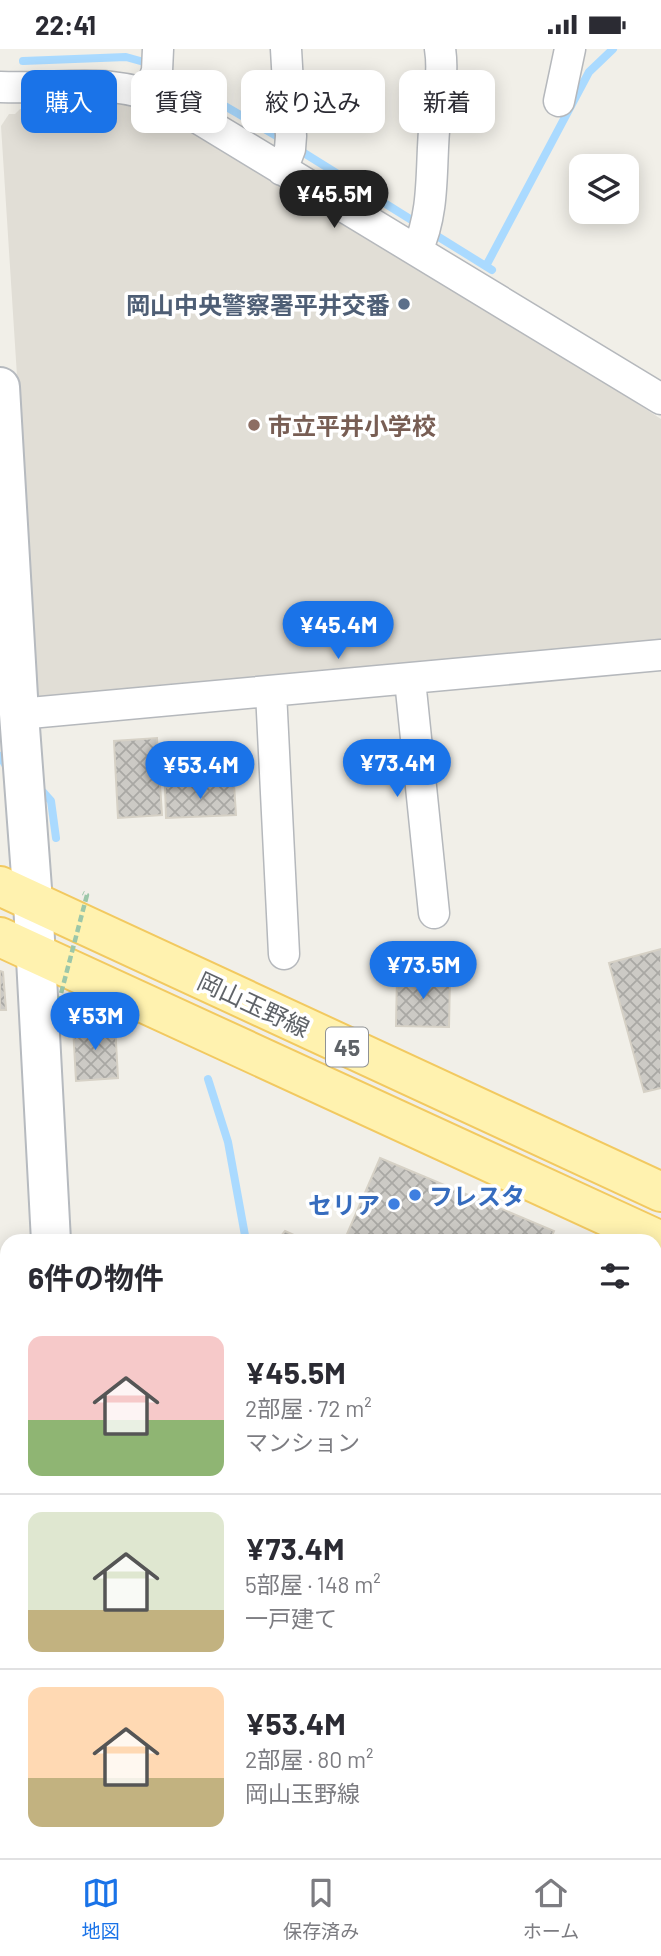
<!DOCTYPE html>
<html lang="ja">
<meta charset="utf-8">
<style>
body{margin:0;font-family:Barlow,"Noto Sans JP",sans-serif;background:#f2f2f3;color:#2b2b33;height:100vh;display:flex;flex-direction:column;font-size:26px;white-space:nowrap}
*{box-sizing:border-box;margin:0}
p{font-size:23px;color:#7c7c81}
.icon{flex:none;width:38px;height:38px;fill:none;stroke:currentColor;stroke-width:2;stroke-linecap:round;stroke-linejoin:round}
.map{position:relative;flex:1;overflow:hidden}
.panel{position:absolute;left:0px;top:1185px;width:662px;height:625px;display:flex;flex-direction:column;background:#fff;border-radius:21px 21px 0 0;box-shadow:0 4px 18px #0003}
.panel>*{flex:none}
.top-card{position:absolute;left:21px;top:21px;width:620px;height:63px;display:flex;gap:14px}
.controls{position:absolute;left:569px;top:105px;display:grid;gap:14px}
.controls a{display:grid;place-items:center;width:70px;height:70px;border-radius:14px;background:#fff;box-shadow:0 4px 18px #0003;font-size:35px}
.price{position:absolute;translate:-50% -60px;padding:0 16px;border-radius:24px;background:#1a73e8;color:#fff;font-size:23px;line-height:46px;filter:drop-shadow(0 2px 4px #0008)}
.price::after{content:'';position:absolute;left:50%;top:42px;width:21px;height:16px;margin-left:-10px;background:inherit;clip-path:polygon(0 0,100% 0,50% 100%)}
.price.on{background:#222;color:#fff}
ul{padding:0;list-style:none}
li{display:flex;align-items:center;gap:21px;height:175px;padding:0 28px}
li+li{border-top:2px solid #e1e1e2}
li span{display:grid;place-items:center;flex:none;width:196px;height:140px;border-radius:14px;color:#555}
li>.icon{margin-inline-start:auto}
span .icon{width:84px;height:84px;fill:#fffc;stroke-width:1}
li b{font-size:30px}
h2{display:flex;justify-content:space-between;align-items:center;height:84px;padding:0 28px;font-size:30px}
.tag{padding:0 24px;border-radius:14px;background:#fff;box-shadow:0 4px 18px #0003;font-size:24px;line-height:63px}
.tag.on{background:#1a73e8;color:#fff}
.status{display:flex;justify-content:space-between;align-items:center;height:49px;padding:0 35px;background:#fff;direction:ltr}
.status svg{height:19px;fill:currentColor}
.tab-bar{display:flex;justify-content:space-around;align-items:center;height:98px;border-top:2px solid #e1e1e2;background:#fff;font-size:19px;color:#7c7c81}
.tab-bar a{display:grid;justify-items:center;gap:4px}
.tab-bar .on{color:#1a73e8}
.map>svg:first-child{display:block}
</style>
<div class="status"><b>22:41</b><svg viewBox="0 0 49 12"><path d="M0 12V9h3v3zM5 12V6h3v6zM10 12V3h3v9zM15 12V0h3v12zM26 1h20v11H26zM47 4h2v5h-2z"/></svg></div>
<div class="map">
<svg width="661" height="1809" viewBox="0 0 661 1809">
<defs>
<pattern id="building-cross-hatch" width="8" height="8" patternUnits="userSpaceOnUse" patternTransform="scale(1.75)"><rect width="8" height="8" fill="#cccac5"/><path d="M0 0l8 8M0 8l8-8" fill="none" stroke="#a9a8a4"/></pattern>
</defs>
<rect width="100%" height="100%" fill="#f1efe8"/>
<path fill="#e1ded6" d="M132,51l14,5 323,189 192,125v228l-623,57 -37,-578 8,-12h6l5,-5z"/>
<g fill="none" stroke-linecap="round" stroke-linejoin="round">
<path stroke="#aadaff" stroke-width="8" d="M23,12l103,-4 25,7
M163,21l122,71
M296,99l122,76
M429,182l63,39
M486,217l103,-194 24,-23
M0,707l9,15
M43,743l8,9 5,37
M208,1030l20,63 18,99"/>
</g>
<path fill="url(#building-cross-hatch)" stroke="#d6d1c6" stroke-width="2" d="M157,689l5,77 -44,3 -4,-77z
M234,735l2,31 -70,3 -1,-32z
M661,900v139l-17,4 -35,-129z
M0,922l3,1 3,38h-6z
M397,926l53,2 -1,50 -53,-1z
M115,975l3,54 -42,3 -3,-55z
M380,1109l174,73 -4,10h-206z
M285,1182l22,10h-30z"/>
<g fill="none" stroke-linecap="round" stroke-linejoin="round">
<g stroke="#b5b8bc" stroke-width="33">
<path id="street" d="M0,38c66,3 107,-12 173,16l488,296
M149,44l8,-22 1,-22
M559,52l11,-52
M282,121l8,-21 1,-13 -5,-87
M417,201c19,-40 13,-87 18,-130 3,-25 9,-46 5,-71
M410,631l24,233
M271,643l13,262
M19,665l642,-59
M0,1270l7,-1
M654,1338l7,-1
M0,1696h7
M299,1802l2,7"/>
</g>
<g stroke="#b6babf" stroke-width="42">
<path id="secondary" d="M0,338l19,327 14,188 18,339
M81,1802l1,7"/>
</g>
<g stroke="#f2c960" stroke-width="42">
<path id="primary" d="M0,837l661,306
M0,888l661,304"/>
</g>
<use href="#street" stroke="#fff" stroke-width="30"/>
<use href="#secondary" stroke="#fff" stroke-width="38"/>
<use href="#primary" stroke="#fff2af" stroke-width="38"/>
<path stroke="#9cc7a9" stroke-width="4.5" stroke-dasharray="7 3.5" stroke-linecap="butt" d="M61,953l-2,-1 28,-106 -4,-2"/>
</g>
<circle fill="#5c6f8a" stroke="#fff" stroke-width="2.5" cx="404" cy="255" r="7"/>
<circle fill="#8d6e63" stroke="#fff" stroke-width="2.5" cx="254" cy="376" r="7"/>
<g fill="#3f7fe0" stroke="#fff" stroke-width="2.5">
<circle cx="415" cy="1146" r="7"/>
<circle cx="394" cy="1155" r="7"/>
</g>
<g text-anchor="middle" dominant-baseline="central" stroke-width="7" stroke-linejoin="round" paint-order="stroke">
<rect fill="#fff" stroke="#8f9295" stroke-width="2" x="326" y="978.5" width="42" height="39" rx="5"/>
<g font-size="23" font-weight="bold" fill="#5f6368">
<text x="347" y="998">45</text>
</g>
<g font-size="24" font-weight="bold" fill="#4e5e75" stroke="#fff" text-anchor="end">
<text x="390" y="255">岡山中央警察署平井交番</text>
</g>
<g font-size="24" font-weight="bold" fill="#785e54" stroke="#fff" text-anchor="start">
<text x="268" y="376">市立平井小学校</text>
</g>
<g font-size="24" fill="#5f6368" stroke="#fff">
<text transform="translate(254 955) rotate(25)">岡山玉野線</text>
</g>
<g font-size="24" font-weight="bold" fill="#366cbe" stroke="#fff" text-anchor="start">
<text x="429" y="1146">フレスタ</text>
<text x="380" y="1155" text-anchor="end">セリア</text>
</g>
</g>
</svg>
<div class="controls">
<a><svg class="icon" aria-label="layers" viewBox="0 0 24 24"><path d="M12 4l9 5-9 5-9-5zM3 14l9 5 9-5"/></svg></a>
</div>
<b class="price on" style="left:334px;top:181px">¥45.5M</b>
<b class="price" style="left:338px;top:612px">¥45.4M</b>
<b class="price" style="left:397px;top:750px">¥73.4M</b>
<b class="price" style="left:200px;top:752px">¥53.4M</b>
<b class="price" style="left:423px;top:952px">¥73.5M</b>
<b class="price" style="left:95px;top:1003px">¥53M</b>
<div class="top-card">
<a class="tag on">購入</a>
<a class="tag">賃貸</a>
<a class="tag">絞り込み</a>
<a class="tag">新着</a>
</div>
<section class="panel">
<h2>6件の物件<svg class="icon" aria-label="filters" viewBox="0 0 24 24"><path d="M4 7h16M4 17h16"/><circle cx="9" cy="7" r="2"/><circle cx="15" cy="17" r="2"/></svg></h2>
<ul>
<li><span style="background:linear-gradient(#f6c9c9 60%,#8fb573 0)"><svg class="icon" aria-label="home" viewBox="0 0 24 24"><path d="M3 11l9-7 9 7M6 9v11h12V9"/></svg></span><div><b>¥45.5M</b><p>2部屋 · 72 m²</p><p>マンション</p></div></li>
<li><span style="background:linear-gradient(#dfe7d0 70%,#c2b280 0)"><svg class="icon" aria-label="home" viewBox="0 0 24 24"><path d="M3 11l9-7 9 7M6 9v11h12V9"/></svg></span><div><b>¥73.4M</b><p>5部屋 · 148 m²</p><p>一戸建て</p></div></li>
<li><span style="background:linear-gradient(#ffd9b3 65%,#c2b280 0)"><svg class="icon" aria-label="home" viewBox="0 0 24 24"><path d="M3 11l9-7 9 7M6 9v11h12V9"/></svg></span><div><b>¥53.4M</b><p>2部屋 · 80 m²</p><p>岡山玉野線</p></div></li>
</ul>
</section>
</div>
<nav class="tab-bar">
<a class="on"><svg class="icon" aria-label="map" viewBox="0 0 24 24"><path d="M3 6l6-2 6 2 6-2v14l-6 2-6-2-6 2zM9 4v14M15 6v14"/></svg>地図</a>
<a><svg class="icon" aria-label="saved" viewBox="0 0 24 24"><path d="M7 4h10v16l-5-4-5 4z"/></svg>保存済み</a>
<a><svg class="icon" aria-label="home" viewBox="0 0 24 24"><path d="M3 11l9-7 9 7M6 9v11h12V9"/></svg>ホーム</a>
</nav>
